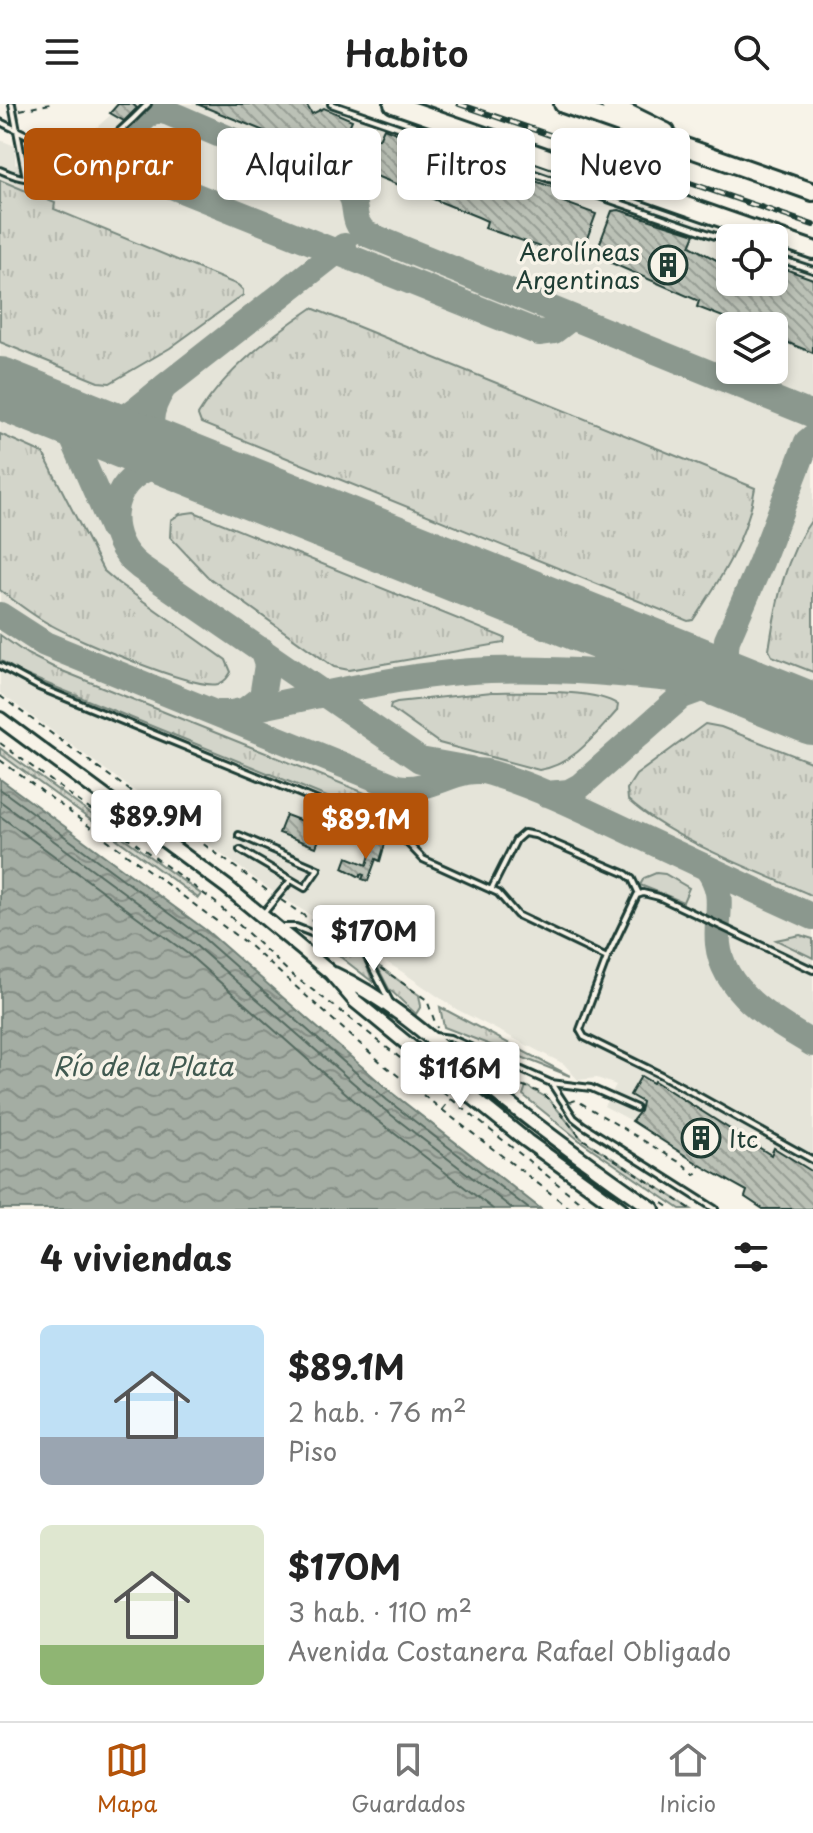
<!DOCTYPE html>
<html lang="es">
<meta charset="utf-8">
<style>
body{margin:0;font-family:"Playpen Sans",sans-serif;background:#f6f6f6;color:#222;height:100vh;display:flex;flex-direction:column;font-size:30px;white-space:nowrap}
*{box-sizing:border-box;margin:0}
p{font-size:26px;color:#767676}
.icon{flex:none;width:44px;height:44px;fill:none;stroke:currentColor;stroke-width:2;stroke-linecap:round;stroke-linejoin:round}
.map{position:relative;height:1105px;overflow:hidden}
.sheet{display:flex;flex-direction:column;background:#fff;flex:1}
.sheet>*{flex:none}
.top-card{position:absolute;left:24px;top:24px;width:766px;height:72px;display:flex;gap:16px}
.fabs{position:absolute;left:716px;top:120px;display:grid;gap:16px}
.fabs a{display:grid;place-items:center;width:72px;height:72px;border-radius:12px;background:#fff;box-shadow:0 4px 12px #0003;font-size:40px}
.price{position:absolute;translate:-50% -68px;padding:0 18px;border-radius:8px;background:#fff;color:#222;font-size:26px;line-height:52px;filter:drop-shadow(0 2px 4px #0008)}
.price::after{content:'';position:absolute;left:50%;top:48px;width:24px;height:18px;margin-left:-12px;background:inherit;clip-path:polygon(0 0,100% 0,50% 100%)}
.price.current{background:#b45309;color:#fff}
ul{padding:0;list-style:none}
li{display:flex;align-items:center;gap:24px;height:200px;padding:0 40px}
li span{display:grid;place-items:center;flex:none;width:224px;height:160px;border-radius:12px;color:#555}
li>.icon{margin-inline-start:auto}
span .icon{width:96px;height:96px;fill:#fffc;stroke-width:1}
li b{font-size:34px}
h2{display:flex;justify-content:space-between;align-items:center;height:96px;padding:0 40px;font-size:34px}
.pill{padding:0 28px;border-radius:12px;background:#fff;box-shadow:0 4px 12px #0003;font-size:28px;line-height:72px}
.pill.current{background:#b45309;color:#fff}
header{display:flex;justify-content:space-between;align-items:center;height:104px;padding:0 40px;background:#fff;font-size:36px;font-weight:600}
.menu{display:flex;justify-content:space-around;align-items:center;height:112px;border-top:2px solid #e0e0e0;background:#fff;font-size:22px;color:#767676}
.menu a{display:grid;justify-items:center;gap:4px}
.menu .current{color:#b45309}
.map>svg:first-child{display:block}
</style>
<header><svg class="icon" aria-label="menu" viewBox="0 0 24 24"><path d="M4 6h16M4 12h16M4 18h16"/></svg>Habito<svg class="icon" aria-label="search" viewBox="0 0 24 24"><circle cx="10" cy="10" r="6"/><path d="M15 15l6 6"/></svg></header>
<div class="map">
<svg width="813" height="1105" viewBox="0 0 813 1105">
<defs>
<pattern id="grass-tufts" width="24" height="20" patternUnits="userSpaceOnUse" patternTransform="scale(2)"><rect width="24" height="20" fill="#d3d5ca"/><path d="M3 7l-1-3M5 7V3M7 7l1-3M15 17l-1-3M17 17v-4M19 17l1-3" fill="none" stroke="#b5b8ae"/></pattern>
<pattern id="water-waves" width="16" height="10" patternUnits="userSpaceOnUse" patternTransform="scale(2)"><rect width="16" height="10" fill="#a4ada3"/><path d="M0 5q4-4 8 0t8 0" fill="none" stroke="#858e86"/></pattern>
<pattern id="building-back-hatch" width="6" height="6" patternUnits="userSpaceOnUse" patternTransform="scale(2)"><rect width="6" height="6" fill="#bbc1b6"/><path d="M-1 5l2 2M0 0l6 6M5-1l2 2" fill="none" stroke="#979e95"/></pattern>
</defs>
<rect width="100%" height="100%" fill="#f7f3e8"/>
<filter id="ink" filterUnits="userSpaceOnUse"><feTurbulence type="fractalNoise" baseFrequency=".0125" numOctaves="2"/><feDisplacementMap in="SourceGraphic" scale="16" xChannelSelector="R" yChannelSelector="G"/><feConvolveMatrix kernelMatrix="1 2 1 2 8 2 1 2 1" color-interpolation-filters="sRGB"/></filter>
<g filter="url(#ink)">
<path fill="#e5e4d9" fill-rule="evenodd" d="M118,0h227l178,58 218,76h-11v44h44v-33l39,14v946h-50l-18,-12 2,-6 -47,-26 -68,-44 -28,-15 12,-21 -19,-7 -19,2 -14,-16 -108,-55 -52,-36 -129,-80 -275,-200v-553l15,6v19l29,-8 45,-23 23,-20 -2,-2zM730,222h44v44h-44z"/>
<path fill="url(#grass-tufts)" stroke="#79897f" stroke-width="2" d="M0,76l55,23 -1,6 184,76 5,5v5l-73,53 -60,35 -12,-1 -98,-40z
M312,204l443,180c-8,50 -34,91 -62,132l-5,1 -487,-198 -3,-8c26,-43 72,-79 114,-107z
M0,330l43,19 60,117 15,13 108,77 5,12c-3,5 -6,10 -13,12 -24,6 -142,-45 -167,-59 -18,-9 -35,-23 -51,-35z
M194,408l311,126 -1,5 -155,27 -15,-3 -126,-90 -38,-40 1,-17 9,-6z
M813,414v154l-41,-16 -3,-6c7,-46 15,-93 44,-132z
M0,531l27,19 28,14 362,146 -4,12 -5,-2 -2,5 -383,-155 -23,-14z
M492,588c30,0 104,-4 126,13l-1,6c-22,24 -44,54 -78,59l-100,-27 -49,-35 1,-4 6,-2z
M705,620l16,3 92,36v133c-57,-26 -140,-55 -185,-96l-1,-11 9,-14z
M0,644l201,146 -3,4 -198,-144z
M656,769l9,1 24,14 -6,14 -43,-17 4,-7z
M800,831l13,4v19l-37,-18z
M338,834l24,17 12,28 -54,-42 8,2z
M376,860l43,31 2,11 -5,8 -27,-25z
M440,903l130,69 -126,-49z
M526,982l23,13 32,39 110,71h-11l-101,-69 -56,-45z"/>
<path fill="url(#water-waves)" stroke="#6f8077" stroke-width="2" d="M0,675l207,152 185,162 149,116h-541z"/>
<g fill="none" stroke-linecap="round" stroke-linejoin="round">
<path stroke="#546a60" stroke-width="2" d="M0,685l202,148 185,163 142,109
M0,697l195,144 186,162 132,102
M0,712l188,138 185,163 120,92"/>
<path stroke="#8b988e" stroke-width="26" d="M571,214l-17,13 -15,2 -425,-170 -6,-5 1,-6 41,-39 7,-3 12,3 177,76c15,15 2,31 21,45l446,181
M43,302l17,10 9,14 43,98
M81,317c41,8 50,-8 81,-32
M170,352c-24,-22 -24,-42 -6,-69l180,-141
M199,364c-15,-3 -29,-6 -44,-2 -49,14 -53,73 -15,101l280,193 50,9
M0,511l45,29 352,143c34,7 61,-24 94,-14 50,15 99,40 146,62 58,27 117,55 176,82
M749,584c-19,-14 -26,-24 -22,-48l34,-78 46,-120 6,-5
M244,607l18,-14 5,-32 -5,-15
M219,609h12c85,-16 173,-40 259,-43 78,-3 154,6 231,14
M546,690l23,-2 11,-6 102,-90 30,-11
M707,764c20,27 8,45 11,76 5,49 58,78 95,100"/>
<path stroke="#8b988e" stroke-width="62" d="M0,284l813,326"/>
</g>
<path fill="url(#building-back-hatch)" stroke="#1f3d34" stroke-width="2" d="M118,0h15l4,4 -13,13 -14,-8z
M197,0h109l6,10 12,-6 28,12 -3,7 30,12 5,-11 121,50 2,-7 59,21 -3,10 33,12 -17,46 -94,-32 2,-7 -9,-4z
M619,106l76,24 -5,12 40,21v15h44v-17l39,14v74l-39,-16v-11h-28l-49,-19 2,-6 -104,-45 17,-45z
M286,711l37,14 -7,18 -37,-14z
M375,733l11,3 -6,21 -4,-2 -8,22 -6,-2 2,-4 -3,-1 -1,3 -17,-9 4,-11 20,8z
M641,972l12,7 1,-2 117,74 3,-7 39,24v37h-50l-18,-12 2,-6 -47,-26 -68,-44 8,-10 2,-9 -12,-7z"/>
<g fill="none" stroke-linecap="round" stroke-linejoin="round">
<g stroke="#1f3d34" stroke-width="10">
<path id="service" d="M12,0l14,74
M331,0l399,137
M0,18l27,13
M0,66c7,3 16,7 24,8 42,4 97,-46 124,-74
M774,153l39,13
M0,562l39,21 360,147 24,25 75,34 19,22 90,43
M239,731l79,34 -13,19 -65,-38
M491,786l25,-50 8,-7 11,2 91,39 6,5 7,15
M262,811l29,-35
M281,823h15l28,11 14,-3 27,18 25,49
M813,866l-154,-73 -16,-4 -6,2 -30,63 -27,72 4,7 77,38 152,85
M435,932l15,2 101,45 23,35 9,7 132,84
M551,979l40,5 45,20
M476,993l27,-36"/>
</g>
<g stroke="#1f3d34" stroke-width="18">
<path id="secondary" d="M0,615l227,168 104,86 24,28 106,87 66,53 94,68
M334,870c61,28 111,77 162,119 51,41 103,79 157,116"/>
</g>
<g stroke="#1f3d34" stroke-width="22">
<path id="motorway" d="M393,0l420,146
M563,0l250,88
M609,0l57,28"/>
</g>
<path stroke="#1f3d34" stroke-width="2" stroke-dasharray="6 6" stroke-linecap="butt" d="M20,6l30,-6
M0,592l272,198
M0,639l215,159 76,72 59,44 239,191
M0,656l250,186 134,119 187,144
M281,796l44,30
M381,864l46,32 10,28
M470,951l16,14
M513,988l8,-7 21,8 7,6 32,39 110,71
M570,998l6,-2 108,65 11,10 5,-10
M442,1006l9,-11
M663,1099l9,6"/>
<use href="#service" stroke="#f7f3e8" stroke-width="4"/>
<use href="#secondary" stroke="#f7f3e8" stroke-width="12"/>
<use href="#motorway" stroke="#f7f3e8" stroke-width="16"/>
<g stroke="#1f3d34" stroke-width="6">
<path id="rail" d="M459,0l354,121"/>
</g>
<use href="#rail" stroke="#f7f3e8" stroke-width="3" stroke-dasharray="9" stroke-linecap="butt"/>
</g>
</g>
<defs>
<g id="building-ring" transform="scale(2)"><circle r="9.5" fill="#f7f3e8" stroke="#1f3d34" stroke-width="1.5"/><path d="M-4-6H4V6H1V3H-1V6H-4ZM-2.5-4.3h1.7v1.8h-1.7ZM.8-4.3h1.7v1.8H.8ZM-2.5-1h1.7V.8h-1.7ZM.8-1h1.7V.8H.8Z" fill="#1f3d34"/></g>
</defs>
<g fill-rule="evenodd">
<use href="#building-ring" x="668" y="161"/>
<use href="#building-ring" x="701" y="1034"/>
</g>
<g text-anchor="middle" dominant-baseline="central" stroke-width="7" stroke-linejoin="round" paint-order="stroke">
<g font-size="24" fill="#1f3d34" stroke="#f7f3e8" text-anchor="end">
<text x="640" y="147">Aerolíneas<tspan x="640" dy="28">Argentinas</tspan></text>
<text x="729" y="1034" text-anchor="start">Itc</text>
</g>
<g font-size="26" font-style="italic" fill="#405950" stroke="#f7f3e8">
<text x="143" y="961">Río de la Plata</text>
</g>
</g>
</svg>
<div class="fabs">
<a><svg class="icon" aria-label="locate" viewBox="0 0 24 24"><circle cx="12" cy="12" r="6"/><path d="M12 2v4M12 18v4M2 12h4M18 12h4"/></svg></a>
<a><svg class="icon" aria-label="layers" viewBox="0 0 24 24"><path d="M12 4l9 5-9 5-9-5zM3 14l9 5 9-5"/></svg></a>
</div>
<b class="price" style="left:156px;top:754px">$89.9M</b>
<b class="price current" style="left:366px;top:757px">$89.1M</b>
<b class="price" style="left:374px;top:869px">$170M</b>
<b class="price" style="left:460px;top:1006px">$116M</b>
<div class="top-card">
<a class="pill current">Comprar</a>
<a class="pill">Alquilar</a>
<a class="pill">Filtros</a>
<a class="pill">Nuevo</a>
</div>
</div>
<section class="sheet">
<h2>4 viviendas<svg class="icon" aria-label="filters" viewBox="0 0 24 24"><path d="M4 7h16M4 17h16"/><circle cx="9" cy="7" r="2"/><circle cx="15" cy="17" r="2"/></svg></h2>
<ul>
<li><span style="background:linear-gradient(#bfe0f5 70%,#9aa5b1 0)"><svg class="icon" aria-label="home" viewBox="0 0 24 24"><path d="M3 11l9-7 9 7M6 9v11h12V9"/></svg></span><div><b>$89.1M</b><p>2 hab. · 76 m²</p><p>Piso</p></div></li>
<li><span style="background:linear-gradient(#dfe7d0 75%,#8fb573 0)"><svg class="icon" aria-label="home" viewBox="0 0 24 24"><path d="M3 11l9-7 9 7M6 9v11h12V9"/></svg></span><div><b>$170M</b><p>3 hab. · 110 m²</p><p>Avenida Costanera Rafael Obligado</p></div></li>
</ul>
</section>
<nav class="menu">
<a class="current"><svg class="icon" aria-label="map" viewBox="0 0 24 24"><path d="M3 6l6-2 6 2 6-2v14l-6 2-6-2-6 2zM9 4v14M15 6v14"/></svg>Mapa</a>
<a><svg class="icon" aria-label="saved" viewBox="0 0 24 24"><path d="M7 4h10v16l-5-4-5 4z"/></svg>Guardados</a>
<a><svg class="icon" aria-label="home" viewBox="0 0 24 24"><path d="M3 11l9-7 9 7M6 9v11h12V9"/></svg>Inicio</a>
</nav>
